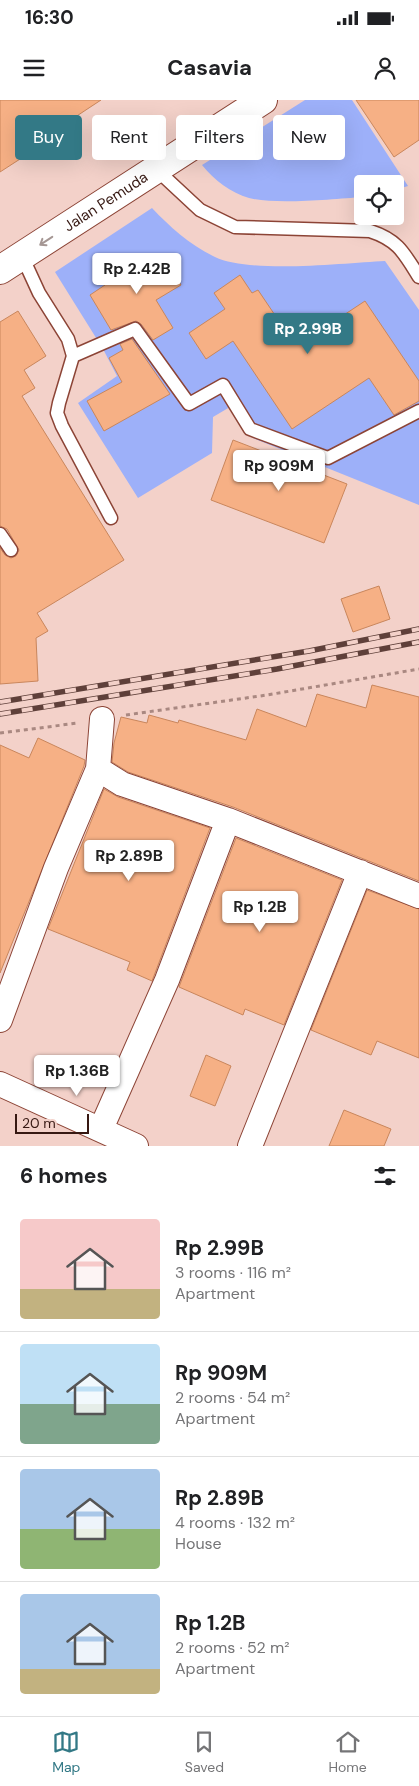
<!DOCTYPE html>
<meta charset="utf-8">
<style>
body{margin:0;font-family:"DM Sans",sans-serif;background:#f2f2f2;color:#202124;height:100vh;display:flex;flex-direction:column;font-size:19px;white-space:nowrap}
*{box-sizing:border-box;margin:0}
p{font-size:16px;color:#757577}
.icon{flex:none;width:28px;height:28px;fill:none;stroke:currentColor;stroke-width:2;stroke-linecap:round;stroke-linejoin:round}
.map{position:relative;height:1046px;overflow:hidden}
.panel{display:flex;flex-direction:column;background:#fff;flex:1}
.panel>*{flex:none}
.guide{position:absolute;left:15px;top:15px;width:390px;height:45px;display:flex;gap:10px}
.buttons{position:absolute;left:354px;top:75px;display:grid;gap:10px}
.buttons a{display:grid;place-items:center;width:50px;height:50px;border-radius:5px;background:#fff;box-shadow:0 5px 20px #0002;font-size:25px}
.scale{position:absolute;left:15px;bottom:12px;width:74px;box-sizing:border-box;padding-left:5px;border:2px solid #361812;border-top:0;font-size:14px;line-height:18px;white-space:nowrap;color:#361812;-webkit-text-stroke:4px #f3d1c9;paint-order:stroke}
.price{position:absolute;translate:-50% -42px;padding:0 11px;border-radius:5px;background:#fff;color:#222;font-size:16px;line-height:32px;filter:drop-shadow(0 1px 2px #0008)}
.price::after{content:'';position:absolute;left:50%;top:30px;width:15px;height:11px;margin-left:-8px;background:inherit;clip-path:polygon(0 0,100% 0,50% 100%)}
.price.current{background:#337986;color:#fff}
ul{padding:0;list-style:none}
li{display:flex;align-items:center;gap:15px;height:125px;padding:0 20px}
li+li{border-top:1px solid #e0e0e0}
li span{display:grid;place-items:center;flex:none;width:140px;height:100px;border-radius:5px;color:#555}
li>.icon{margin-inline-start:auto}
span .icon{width:60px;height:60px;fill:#fffc;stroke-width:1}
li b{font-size:21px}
h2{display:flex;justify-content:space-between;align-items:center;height:60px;padding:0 20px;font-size:21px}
.tag{padding:0 18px;border-radius:5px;background:#fff;box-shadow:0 5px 20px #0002;font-size:18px;line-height:45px}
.tag.current{background:#337986;color:#fff}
.status{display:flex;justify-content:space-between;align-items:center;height:35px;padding:0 25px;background:#fff;direction:ltr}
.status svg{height:14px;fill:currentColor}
header{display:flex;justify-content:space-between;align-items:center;height:65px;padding:0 20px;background:#fff;font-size:22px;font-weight:700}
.dock{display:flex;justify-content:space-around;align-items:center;height:70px;border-top:1px solid #e0e0e0;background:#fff;font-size:14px;color:#757577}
.dock a{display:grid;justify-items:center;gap:2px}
.dock .current{color:#337986}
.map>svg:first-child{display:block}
</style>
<div class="status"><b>16:30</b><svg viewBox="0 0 49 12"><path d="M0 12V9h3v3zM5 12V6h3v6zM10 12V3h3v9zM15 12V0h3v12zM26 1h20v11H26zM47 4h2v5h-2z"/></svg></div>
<header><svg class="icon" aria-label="menu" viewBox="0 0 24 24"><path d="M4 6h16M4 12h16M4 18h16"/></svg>Casavia<svg class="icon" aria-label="person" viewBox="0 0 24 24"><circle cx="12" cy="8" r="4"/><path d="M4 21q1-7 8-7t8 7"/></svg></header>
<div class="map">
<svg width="419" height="1046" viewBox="0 0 419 1046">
<rect width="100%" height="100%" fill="#f3d1c9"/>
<path fill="#9db0f9" d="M305,0h47l56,86 -13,4v-6h-33v13c-28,2 -86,8 -113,1 -18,-5 -35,-18 -47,-33z
M152,108c18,19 38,37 63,49 35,17 129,6 170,4l34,49v195l-166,-67 -18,-34 -22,13 -1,36 -74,45 -60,-95 39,-27 -14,-27 -48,-77z"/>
<path fill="#f6b085" stroke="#c9865c" d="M0,0h101l-53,35 3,4 -51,33z
M356,0h63v40l-25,17z
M147,154l4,7 11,-7 19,31 -25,15 17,28 -20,12 -12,-16 -5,-3 -25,9 -21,-35 15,-10 -3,-5 11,-6 -3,-6 17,-10 3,6z
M240,175l12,18 6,-3 27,40 10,-7 11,17 59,-39 54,80v20l-25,14 -25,-37 -77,51 -59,-88 -27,18 -17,-26 36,-24 -11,-16z
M18,211l28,45 -22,14 11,18 -13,8 102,164 -87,53 11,18 -12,7 2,43 -38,3v-136l5,7 6,3 5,-2 3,-6 -12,-21 -7,-3v-204z
M132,239l38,55 -66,37 -17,-30 35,-19 -13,-24 14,-8 -3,-6z
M233,340l114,44 -23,59 -113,-43z
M379,486l11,33 -37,13 -12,-33z
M372,585l47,12v184l-186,-74 -105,-35 -16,-10 2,-19 7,-26 26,6 2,-8 29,8 1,-3 67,20 11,-31 49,18 11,-33 49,14z
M38,638l47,22 -1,6 -84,207v-228l29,13z
M104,689l14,8 92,31 -58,153 -25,-11 3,-8 -82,-33z
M236,738l106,42 -58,145 -39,-16 -2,6 -64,-28z
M367,790l52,19v149l-42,-17 -6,14 -60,-25z
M206,955l25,11 -16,40 -25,-10z
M344,1010l47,19 -7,17h-55z"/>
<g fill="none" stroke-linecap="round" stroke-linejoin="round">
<g stroke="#8c4436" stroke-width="15">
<path id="service" d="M157,70l43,40 35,17 135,4c28,9 34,22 49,46
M22,156l17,37 29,46 5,17 -14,47 -2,10 5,13 49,92
M73,256l62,-27 54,75 34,-19 27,44 78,29 91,-47
M0,434l11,16"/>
</g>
<g stroke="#8c4436" stroke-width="26">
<path id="minor" d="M98,669l24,15 106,36 191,76
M0,920l56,-152 42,-99 4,-50
M0,984l136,62
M101,1029l66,-149 61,-160
M250,1046l110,-274"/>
</g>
<g stroke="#8c4436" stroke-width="30">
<g id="primary">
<path id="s1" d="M0,170l263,-170"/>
</g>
</g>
<path stroke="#a98881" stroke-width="3" stroke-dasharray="4 4" stroke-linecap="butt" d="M126,615l141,-20 152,-26
M0,633l78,-10"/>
<use href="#service" stroke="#fff" stroke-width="12"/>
<use href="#minor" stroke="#fff" stroke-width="24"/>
<use href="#primary" stroke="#fff" stroke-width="28"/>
<g stroke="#5f403a" stroke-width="5.5">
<path id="rail" d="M0,602l309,-51 110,-22
M0,614l277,-45 142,-27"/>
</g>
<use href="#rail" stroke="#f3d1c9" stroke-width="4" stroke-dasharray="11" stroke-linecap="butt"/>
</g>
<defs><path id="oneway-shaft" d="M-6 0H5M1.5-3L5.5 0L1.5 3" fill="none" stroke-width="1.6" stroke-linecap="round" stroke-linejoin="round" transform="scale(1.25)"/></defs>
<use stroke="#a59794" href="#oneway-shaft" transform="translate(46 141) rotate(147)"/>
<g text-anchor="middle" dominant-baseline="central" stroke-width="4" stroke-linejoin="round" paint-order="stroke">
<g font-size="15" fill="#361812" stroke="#f3d1c9">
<text stroke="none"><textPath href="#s1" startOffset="126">Jalan Pemuda</textPath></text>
</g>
</g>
</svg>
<div class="buttons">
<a><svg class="icon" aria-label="locate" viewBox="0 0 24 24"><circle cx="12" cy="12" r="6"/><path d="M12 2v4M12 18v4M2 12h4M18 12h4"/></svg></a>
</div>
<div class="scale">20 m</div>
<b class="price" style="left:137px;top:195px">Rp 2.42B</b>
<b class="price current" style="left:308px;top:255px">Rp 2.99B</b>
<b class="price" style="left:279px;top:392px">Rp 909M</b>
<b class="price" style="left:129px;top:782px">Rp 2.89B</b>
<b class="price" style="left:260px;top:833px">Rp 1.2B</b>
<b class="price" style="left:77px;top:997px">Rp 1.36B</b>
<div class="guide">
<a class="tag current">Buy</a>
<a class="tag">Rent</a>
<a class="tag">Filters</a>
<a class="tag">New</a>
</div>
</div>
<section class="panel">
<h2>6 homes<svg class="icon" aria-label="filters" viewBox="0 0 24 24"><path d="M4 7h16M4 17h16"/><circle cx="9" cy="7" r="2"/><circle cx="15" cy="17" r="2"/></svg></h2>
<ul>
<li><span style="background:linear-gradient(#f6c9c9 70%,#c2b280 0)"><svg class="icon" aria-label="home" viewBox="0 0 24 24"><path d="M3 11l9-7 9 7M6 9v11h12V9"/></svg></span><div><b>Rp 2.99B</b><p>3 rooms · 116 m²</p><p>Apartment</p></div></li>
<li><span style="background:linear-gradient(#bfe0f5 60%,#7fa58c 0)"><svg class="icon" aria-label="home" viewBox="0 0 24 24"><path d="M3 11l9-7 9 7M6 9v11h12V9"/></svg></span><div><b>Rp 909M</b><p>2 rooms · 54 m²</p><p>Apartment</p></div></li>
<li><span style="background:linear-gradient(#a9c7e8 60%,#8fb573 0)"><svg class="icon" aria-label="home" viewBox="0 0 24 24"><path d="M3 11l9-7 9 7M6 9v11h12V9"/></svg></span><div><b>Rp 2.89B</b><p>4 rooms · 132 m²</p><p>House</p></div></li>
<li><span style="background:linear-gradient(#a9c7e8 75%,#c2b280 0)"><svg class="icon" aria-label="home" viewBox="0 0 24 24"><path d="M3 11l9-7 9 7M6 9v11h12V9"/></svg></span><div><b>Rp 1.2B</b><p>2 rooms · 52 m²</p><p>Apartment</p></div></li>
</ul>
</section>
<nav class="dock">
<a class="current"><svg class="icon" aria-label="map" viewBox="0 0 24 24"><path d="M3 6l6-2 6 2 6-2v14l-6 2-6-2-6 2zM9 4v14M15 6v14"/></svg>Map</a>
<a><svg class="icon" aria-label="saved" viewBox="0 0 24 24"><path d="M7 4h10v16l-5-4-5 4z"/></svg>Saved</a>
<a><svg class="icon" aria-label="home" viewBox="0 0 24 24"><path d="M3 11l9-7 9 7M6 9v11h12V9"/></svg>Home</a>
</nav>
